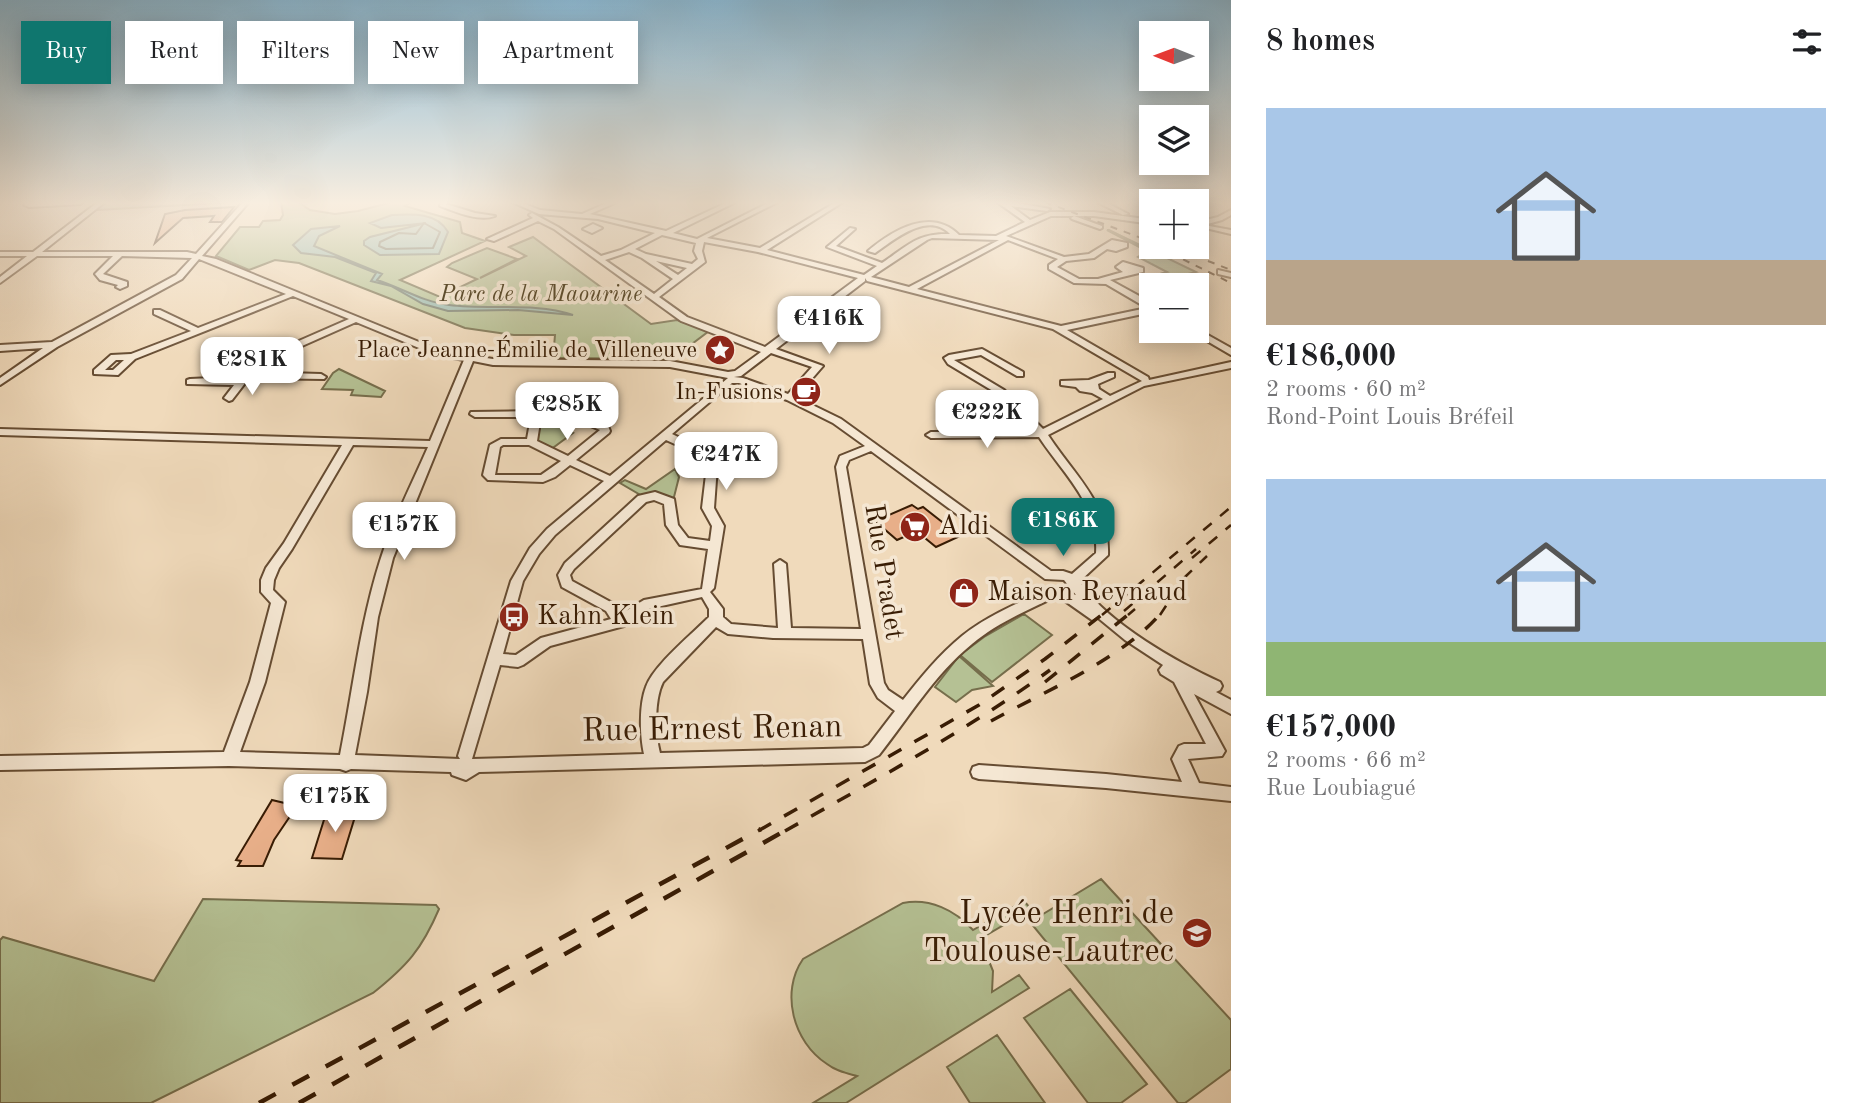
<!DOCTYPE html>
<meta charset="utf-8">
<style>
body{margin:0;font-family:"Old Standard TT",serif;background:#f2f2f2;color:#202124;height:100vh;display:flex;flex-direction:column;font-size:26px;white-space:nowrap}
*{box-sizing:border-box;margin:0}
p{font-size:23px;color:#757577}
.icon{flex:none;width:38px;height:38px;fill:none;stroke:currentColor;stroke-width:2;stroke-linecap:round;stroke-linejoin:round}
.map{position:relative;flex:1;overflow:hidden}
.sheet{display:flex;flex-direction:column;background:#fff;width:630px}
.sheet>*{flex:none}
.hud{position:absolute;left:21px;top:21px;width:665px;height:63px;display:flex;gap:14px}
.needle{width:46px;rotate:271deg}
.tools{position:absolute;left:1139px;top:21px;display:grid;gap:14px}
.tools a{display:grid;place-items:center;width:70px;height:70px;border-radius:0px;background:#fff;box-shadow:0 4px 18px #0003;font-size:35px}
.price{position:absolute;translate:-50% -60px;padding:0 16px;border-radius:14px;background:#fff;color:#222;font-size:23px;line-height:46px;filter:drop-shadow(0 2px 4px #0008)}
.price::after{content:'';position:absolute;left:50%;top:42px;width:21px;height:16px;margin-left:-10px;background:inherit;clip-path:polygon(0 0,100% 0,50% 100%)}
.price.current{background:#0f766e;color:#fff}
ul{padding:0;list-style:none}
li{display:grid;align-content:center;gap:14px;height:371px;padding:0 35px}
li span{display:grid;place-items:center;height:217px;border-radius:0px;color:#555}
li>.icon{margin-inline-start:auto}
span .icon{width:126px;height:126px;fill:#fffc;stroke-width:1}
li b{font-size:30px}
h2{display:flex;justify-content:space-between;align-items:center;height:84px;padding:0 35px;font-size:30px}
.tag{padding:0 24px;border-radius:0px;background:#fff;box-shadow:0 4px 18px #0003;font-size:24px;line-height:63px}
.tag.current{background:#0f766e;color:#fff}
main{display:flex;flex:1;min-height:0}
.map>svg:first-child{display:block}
</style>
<main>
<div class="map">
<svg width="1231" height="1103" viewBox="0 0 1231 1103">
<rect width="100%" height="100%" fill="#f0dabb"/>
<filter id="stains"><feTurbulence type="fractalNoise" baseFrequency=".00286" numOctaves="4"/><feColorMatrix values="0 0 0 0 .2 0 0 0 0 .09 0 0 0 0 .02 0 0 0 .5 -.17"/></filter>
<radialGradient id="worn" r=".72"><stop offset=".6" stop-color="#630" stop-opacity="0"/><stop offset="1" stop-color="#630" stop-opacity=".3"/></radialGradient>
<path fill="#b5c194" stroke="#766e4c" stroke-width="2" d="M107,202h130l-141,8z
M281,202h17l12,8 25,4 23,-3 34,-9h20l-7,4 55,16 2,11 23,8 -85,39 40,17 37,-18 -30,-12 5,-4 35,-15 30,11 -37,19 46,-22 -17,-9 24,-10 118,87 26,-4 32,11 -37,28 -119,-1 2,-23h-41l-49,-7 -166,-65 -24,-3 -26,10 -33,-14 24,-29h19l4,-6 17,-1 3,-5z
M1107,230h2l87,42 -23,6 -10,-5 4,-1 -29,-15 9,-6z
M339,369l46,22 -4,6 -30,-2 2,-5 -31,-1 11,-16z
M541,413h6l-1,8 27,12 -23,17 -13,-7z
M675,469l4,8 -6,24 -29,-4 -24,-14 5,-3 21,9z
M1024,614l28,21 -60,47 -32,-27 24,-18z
M959,656l34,30 -21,4 -16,12 -21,-15z
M1101,879l130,141v49l-46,34h-7l-148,-181z
M203,899l233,6 3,4c-17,40 -32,57 -66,84l-222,110h-151v-163l3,-3 151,44z
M1024,901l7,8 -51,30 13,32 -1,21 27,-17 10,13 -183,115h-33l44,-27c-11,-3 -21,-5 -30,-12 -34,-22 -47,-72 -24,-105l100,-56c27,-5 52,7 70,27z
M1070,989l77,95 -26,19h-33l-64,-85z
M997,1035l48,68h-75l-23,-36z"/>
<path fill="#9abbb0" stroke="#737b6b" stroke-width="2" d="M392,215c19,-1 45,-3 56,17l-9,22 -59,1 -16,-10v-4l6,-4 56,-14 -45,5 -11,-5z
M340,226l-21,10 -5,10 68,28 -5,6c25,8 46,22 72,25 39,5 86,-3 124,10l-55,-5 -70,1 -25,-7 -32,-18 -20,-5 5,-8 -41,-16 -34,-4 -8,-8 18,-16z"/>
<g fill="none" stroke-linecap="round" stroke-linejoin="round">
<path stroke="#696c5a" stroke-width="2" d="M424,223l16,9 -7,16 -47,1 -7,-3 1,-4 19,-9 17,1z"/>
</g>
<path fill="#e8af89" stroke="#381c04" stroke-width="2" d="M234,207l-12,15h-12l4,-6 -31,2 -28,25 10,-29 20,-4z
M912,505l6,4 5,-2 37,29 -24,11 -16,-13 -3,2 -4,-3 -16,7 -22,-19z
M272,800l25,6 -23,34 -11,26h-25l3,-5 -5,-1z
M328,807l29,3 -15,49 -30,-1z"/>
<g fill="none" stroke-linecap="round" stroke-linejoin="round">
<g stroke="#664c32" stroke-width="4">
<path id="minor" d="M24,202l7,1 52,-1 -3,2 -51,3 -5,-2z
M98,202h7l-63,50h145l9,2 47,-52h6l-47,54 14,3 225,92 52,8 177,2 58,11 7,-1 26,-19 -80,-31 -127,-92 -16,-8 -44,20 -7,-2 46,-21 -4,-3 3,-2 26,14 43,29 20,-6 34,-17 -57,-14 -59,-5 -27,-12h8l20,8 42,4 27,-12h8l-27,12 76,17 62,-29h8l-63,31 24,6 73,-37h8l-71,36 53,10 76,-46h7l-76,48 97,25 13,-9 -50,-19 23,-19 5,1 -19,17 46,17c27,-18 35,-30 68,-29 -22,-23 -55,5 -75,19l-7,-2c25,-21 63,-44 91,-16l37,1 29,-14 -28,-20h15l38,7 -3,2 -36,-5 19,14 20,-8h44l58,8v4l-58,-8h-20l28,10v2l-2,1 -28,-10 -1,-1 3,-2h-23l-45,20 58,21 25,-3 23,-14 15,3v4l-11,4 -9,-2 -13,9 -28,3 -9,6 22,12h19l25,-7 -7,-5 7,-5 20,6v4l-33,8 42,23v9l-85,18 81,47 1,3 82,-18v6l-87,18 -96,49c26,40 62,69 60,120l-28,26 2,4c27,39 96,78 138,97l2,4 -2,4 -4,2 15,8v14l-37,-20 31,57 -3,5 -34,3 11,24 32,4v14l-125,-13 -127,-9 -6,-2 -2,-5 2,-5 6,-2 127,9 76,8 -10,-23 7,-13 5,-2h22l-32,-62 -13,-8 -2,-4 4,-5 -38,-25 -28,-23 -5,3 -27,-19 -2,-3 2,-3 5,-2 6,2 -12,-15 -19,-1 -174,-128 -22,9 -3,7 38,216 4,7 15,10c18,-23 36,-45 59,-64 25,-20 56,-33 85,-46h10l1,3 -1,3c-29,14 -60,27 -85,48 -38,31 -63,73 -93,111l-14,7 -386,10 -13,8 -14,-5 -1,-3 -100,-3 -5,2 -6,-2 -111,-3 -229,4v-14l224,-4 26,-70 21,-79 -10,-11v-12l5,-12 18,-25 58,-98 -342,-10v-6l430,12 34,-81 -28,-5 -80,-33 -99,44 -4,6 68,2 5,3 -2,2 -75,-1 -17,22 -3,1 -5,-3 10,-13 -47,-1v-4l3,-1 22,-1 16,-17h25l96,-42 -56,-23 -158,63 -17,16 -24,-1v-4l17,-15 20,-1 60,-23 -37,-17v-4h6l38,18 88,-34 -87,-35 -17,20 -125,68 -57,38v-7l43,-30 -43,3v-6l52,-3 124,-67 16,-17 -70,-2 -19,18 24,8v4l-7,3 -4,-2 2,-2 -18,-5 -5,-6 18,-18h-76l-37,27v-6l27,-21h-27v-4h33zM662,235l34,8 -2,8 4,8 -6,5 -46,-10 -11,-5zM932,238l67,2 -90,47 -38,-10 56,-37zM1008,240l50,19 -9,6v4l25,14 32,1 41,24 -86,18 -144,-37zM704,242l54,10 100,26 -93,69 -78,-30 -28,-20 46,-35 -3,-11zM629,252l13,6 31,21 -19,15 -49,-34zM656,261l31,7 -9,7zM865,278l2,3 186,48 89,52 -32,15 -11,-7 -1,-5 16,-7v-4h-6l-19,7 -28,1v4l15,2 4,4 12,2 11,6 -60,30 -39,-39 -50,-30 27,-5 36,21h6v-4l-41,-23 -33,6 -5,3 4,6 50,30 35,37 -102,1 -5,3 5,3 108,-1c25,38 60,67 57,116l-24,21 -9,-3h-12l-210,-152 -45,-22 27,-31 -47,-17 89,-68zM771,353l41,14 -24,27 -45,-16 -9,-1 7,-1zM116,360h8l-11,10h-8zM473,361l20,4 177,2 58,11 -118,98 -34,-16 33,-27 1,-2 -2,-5 -34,-14 -21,-4 -18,3 -64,1 -1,2 5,3h56l-4,22h-26l-11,6 -7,30 5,5 55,2 12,-5 15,-12 34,16 -57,48 -17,19 -19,33 -53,175 2,3 -105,-4 12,-63 11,-75 15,-59zM233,366h15l-10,13 -16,-1zM732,383h7l48,17 46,23 32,23 -25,10 -4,11 25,162 -70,-1 -5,-64 -6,-4 -6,4 4,64 -47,-4 -8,-7v-8l-13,-17 4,-4 10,-62 -10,-18 3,-42 -12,-16 -33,-16zM553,414l14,2 33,14 -32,26 -31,-15 4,-25zM666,440l31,14 10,12 -5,42 10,18 -2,15 -22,-3 -10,-13 -4,-26 -19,-7 -17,4 -73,67 -7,12 4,12 44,24 5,8 -70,19 -25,17 -13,-1 20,-73 16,-27 16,-19zM353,445l75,2c-16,37 -36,75 -48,114 -20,63 -27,129 -40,194l-100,-3 25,-70 20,-80 -12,-12 1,-10 5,-12 13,-19zM503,445h26l32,16 -20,14h-46l5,-28zM654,500l10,4 2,21 14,20 28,4 -6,40 -58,11 -23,14 -5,-9 -44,-24 -2,-6 4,-6 72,-67zM702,597l7,12v8c-17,17 -56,49 -63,70 -7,18 -6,49 -2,67l-172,5 28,-94 18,2 5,-2 27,-19 74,-20 24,-17zM716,627l12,7 45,4 90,1 7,45 8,14 17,13 -26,34 -6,3 -203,5c-5,-19 -6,-53 3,-71z
M441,202h7l-2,2 29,9 20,3c-16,6 -39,-4 -55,-10z
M1097,202h8l23,12 -5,1z
M1200,202h6v6l-9,4z
M1231,210v5l-9,5 -18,5 27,5v4l-34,-8v-4l21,-5z
M593,224l9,4 -10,5 -9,-4z
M1218,270l13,3v4l-13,-3z
M1197,329l34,19v7l-41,-24h7z"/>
</g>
<use href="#minor" fill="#f5e7d3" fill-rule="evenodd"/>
<path stroke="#381c04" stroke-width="2" stroke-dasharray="7 7" stroke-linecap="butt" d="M1045,202l107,40
M1158,247l73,36
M1208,261l23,9"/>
<path stroke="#381c04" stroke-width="2.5" stroke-dasharray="11 11" stroke-linecap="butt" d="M1192,558l39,-33
M1124,611l72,-62
M1102,615l129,-108
M1128,615l7,-6
M1160,615l25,-38 22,-21"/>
<path stroke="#381c04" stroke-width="3.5" stroke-dasharray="15 15" stroke-linecap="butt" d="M1045,682l85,-69
M991,721c54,-30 130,-61 170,-108
M758,831l221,-126 66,-46 59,-46
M785,831c90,-51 181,-100 265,-161"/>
<path stroke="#381c04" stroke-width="4.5" stroke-dasharray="19 19" stroke-linecap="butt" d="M259,1103l502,-274
M299,1103l489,-274"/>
</g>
<linearGradient id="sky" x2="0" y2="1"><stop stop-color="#89b7d2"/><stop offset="0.57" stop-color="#f8eee0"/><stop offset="1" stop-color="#f8eee0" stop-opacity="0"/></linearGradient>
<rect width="1231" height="356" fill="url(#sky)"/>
<defs>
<g id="sight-disc" transform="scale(1.575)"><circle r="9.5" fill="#8f2418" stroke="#f5e7d3"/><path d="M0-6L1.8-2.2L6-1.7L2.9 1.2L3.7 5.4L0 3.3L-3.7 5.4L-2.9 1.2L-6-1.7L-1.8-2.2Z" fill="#fff"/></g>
<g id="cafe-disc" transform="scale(1.575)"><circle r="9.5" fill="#8f2418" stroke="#f5e7d3"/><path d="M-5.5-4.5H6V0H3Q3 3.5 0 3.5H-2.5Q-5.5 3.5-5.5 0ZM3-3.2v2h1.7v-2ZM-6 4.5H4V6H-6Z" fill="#fff"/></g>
<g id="supermarket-disc" transform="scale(1.575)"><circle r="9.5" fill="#8f2418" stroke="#f5e7d3"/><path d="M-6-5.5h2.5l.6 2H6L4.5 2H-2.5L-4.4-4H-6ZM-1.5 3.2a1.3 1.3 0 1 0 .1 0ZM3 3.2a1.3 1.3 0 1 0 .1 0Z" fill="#fff"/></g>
<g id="shop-disc" transform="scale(1.575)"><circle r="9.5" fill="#8f2418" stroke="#f5e7d3"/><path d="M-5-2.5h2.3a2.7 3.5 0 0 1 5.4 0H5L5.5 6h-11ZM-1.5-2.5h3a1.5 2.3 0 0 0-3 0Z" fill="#fff"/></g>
<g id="bus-disc" transform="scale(1.575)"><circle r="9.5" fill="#8f2418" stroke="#f5e7d3"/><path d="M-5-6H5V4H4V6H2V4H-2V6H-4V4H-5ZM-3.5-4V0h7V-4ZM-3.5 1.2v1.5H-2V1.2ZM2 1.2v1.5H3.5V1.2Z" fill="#fff"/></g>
<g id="school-disc" transform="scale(1.575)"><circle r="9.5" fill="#8f2418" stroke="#f5e7d3"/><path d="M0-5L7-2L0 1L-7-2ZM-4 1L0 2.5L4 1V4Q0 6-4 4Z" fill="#fff"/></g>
</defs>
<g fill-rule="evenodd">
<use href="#sight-disc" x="720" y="350"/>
<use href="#cafe-disc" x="806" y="392"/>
<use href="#supermarket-disc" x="915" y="527"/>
<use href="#shop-disc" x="964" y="593"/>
<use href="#bus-disc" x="514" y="617"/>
<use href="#school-disc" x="1197" y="933"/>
</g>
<g text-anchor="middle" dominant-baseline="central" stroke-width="7" stroke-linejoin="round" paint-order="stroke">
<g font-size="23" font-style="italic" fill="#5e4e2f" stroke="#f5e7d3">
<text x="541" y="294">Parc de la Maourine</text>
</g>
<g font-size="23" fill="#381c04" stroke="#f5e7d3" text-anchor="end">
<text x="697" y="350">Place Jeanne-Émilie de Villeneuve</text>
<text x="783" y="392">In-Fusions</text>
</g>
<g font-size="28" fill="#381c04" stroke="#f5e7d3" text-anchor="start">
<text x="938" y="527">Aldi</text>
<text x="987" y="593">Maison Reynaud</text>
<text x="537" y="617">Kahn Klein</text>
</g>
<g font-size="28" fill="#381c04" stroke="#f5e7d3">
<text transform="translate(883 572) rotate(81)">Rue Pradet</text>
</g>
<g font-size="33" fill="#381c04" stroke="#f5e7d3">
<text transform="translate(712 730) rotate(-1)">Rue Ernest Renan</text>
</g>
<g font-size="33" fill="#381c04" stroke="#f5e7d3" text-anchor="end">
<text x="1174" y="914">Lycée Henri de<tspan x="1174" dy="38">Toulouse-Lautrec</tspan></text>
</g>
</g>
<rect width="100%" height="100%" filter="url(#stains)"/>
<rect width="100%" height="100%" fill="url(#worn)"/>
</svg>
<div class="tools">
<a><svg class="needle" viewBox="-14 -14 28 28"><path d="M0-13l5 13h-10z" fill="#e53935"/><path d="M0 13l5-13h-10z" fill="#757577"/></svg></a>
<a><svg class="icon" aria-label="layers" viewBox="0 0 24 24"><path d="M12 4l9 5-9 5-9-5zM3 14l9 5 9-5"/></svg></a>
<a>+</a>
<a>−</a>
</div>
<b class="price" style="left:829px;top:356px">€416K</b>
<b class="price" style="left:252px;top:397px">€281K</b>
<b class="price" style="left:567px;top:442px">€285K</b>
<b class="price" style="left:987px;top:450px">€222K</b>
<b class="price" style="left:726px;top:492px">€247K</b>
<b class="price current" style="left:1063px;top:558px">€186K</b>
<b class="price" style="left:404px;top:562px">€157K</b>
<b class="price" style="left:335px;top:834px">€175K</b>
<div class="hud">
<a class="tag current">Buy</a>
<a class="tag">Rent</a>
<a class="tag">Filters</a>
<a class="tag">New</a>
<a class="tag">Apartment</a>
</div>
</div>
<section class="sheet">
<h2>8 homes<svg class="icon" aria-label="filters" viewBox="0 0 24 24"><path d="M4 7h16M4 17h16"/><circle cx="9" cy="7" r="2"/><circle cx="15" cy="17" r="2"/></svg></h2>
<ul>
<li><span style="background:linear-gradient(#a9c7e8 70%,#b9a48a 0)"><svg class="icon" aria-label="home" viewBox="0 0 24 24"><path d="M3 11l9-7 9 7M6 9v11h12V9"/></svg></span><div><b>€186,000</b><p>2 rooms · 60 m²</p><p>Rond-Point Louis Bréfeil</p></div></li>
<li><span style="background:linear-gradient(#a9c7e8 75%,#8fb573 0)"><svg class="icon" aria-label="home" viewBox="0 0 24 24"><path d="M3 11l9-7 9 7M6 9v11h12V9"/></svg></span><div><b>€157,000</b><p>2 rooms · 66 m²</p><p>Rue Loubiagué</p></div></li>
</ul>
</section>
</main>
